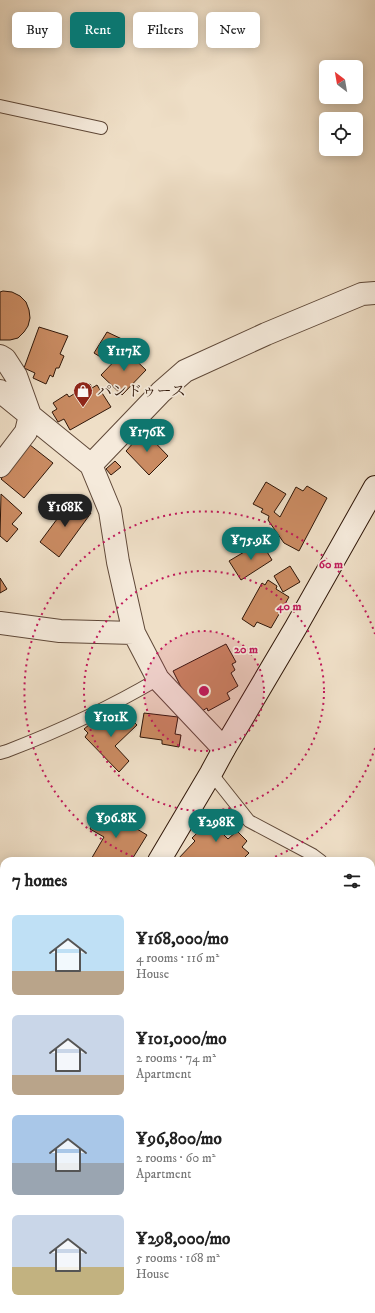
<!DOCTYPE html>
<meta charset="utf-8">
<style>
body{margin:0;font-family:"IM FELL DW Pica","Noto Serif JP",serif;background:#f2f2f2;color:#222;height:100vh;display:flex;flex-direction:column;font-size:15px;white-space:nowrap}
*{box-sizing:border-box;margin:0}
p{font-size:13px;color:#767676}
.icon{flex:none;width:22px;height:22px;fill:none;stroke:currentColor;stroke-width:2;stroke-linecap:round;stroke-linejoin:round}
.map{position:relative;flex:1;overflow:hidden}
.details{position:absolute;left:0px;top:857px;width:375px;height:456px;display:flex;flex-direction:column;background:#fff;border-radius:12px 12px 0 0;box-shadow:0 2px 10px #0003}
.details>*{flex:none}
.top-card{position:absolute;left:12px;top:12px;width:351px;height:36px;display:flex;gap:8px}
.needle{width:26px;rotate:329deg}
.controls{position:absolute;left:319px;top:60px;display:grid;gap:8px}
.controls a{display:grid;place-items:center;width:44px;height:44px;border-radius:6px;background:#fff;box-shadow:0 2px 10px #0003;font-size:20px}
.price{position:absolute;translate:-50% -34px;padding:0 9px;border-radius:14px;background:#0f766e;color:#fff;font-size:13px;line-height:26px;filter:drop-shadow(0 1px 2px #0008)}
.price::after{content:'';position:absolute;left:50%;top:24px;width:12px;height:9px;margin-left:-6px;background:inherit;clip-path:polygon(0 0,100% 0,50% 100%)}
.price.current{background:#222;color:#fff}
ul{padding:0;list-style:none}
li{display:flex;align-items:center;gap:12px;height:100px;padding:0 12px}
li span{display:grid;place-items:center;flex:none;width:112px;height:80px;border-radius:6px;color:#555}
li>.icon{margin-inline-start:auto}
span .icon{width:48px;height:48px;fill:#fffc;stroke-width:1}
li b{font-size:17px}
h2{display:flex;justify-content:space-between;align-items:center;height:48px;padding:0 12px;font-size:17px}
.pill{padding:0 14px;border-radius:6px;background:#fff;box-shadow:0 2px 10px #0003;font-size:14px;line-height:36px}
.pill.current{background:#0f766e;color:#fff}
.map>svg:first-child{display:block}
</style>
<div class="map">
<svg width="375" height="1313" viewBox="0 0 375 1313">
<rect width="100%" height="100%" fill="#efdfc7"/>
<filter id="stains"><feTurbulence type="fractalNoise" baseFrequency=".005" numOctaves="4"/><feColorMatrix values="0 0 0 0 .2 0 0 0 0 .09 0 0 0 0 .02 0 0 0 .5 -.17"/></filter>
<radialGradient id="worn" r=".72"><stop offset=".6" stop-color="#630" stop-opacity="0"/><stop offset="1" stop-color="#630" stop-opacity=".3"/></radialGradient>
<path fill="#ca8b62" stroke="#2f1608" d="M3,291l9,1 8,4 6,6 3,8 1,8 -2,8 -4,6 -6,6 -8,2h-10v-48z
M39,327l29,9 -8,18 4,2 -5,12h-3l-3,9 -3,-2 -4,9 -13,-6 2,-5 -11,-5z
M107,332l17,8 -5,12 -12,9 -13,-8z
M125,350l21,20 -24,25 -21,-20z
M90,384l2,4 5,-3 14,22 -41,23 -6,-11 -6,3 -6,-10 5,-3 -4,-6 14,-9 2,3z
M144,431l24,25 -19,19 -23,-24z
M30,445l23,18 -29,35 -23,-19z
M115,461l6,6 -10,8 -5,-6z
M266,482l20,12 -12,18 6,5 16,-30 7,4 4,-5 20,12 -28,53 -15,-8 -16,-23 1,-4 -8,-4 2,-3 -10,-5z
M1,494l21,19 -10,11 6,5 -11,13 -7,-6z
M72,499l19,14 -32,44 -19,-15z
M261,542l11,18 -31,20 -12,-19z
M290,566l10,16 -17,10 -9,-16z
M0,578l7,11 -7,4z
M268,580l9,6 -1,3 13,8 -18,31 -14,-6 -3,5 -12,-8 20,-36 3,2z
M226,644l10,18 -4,2 3,6 -4,3 7,13 -11,7 3,6 -22,12 -1,-3 -10,6 -11,-17 -13,-26z
M123,711l14,14 -22,21 14,15 -10,11 -34,-35 3,-4 -4,-4 11,-9 6,6 11,-11 4,3z
M144,713l34,4 -3,17 6,1 -2,12 -17,-3v-4l-22,-3z
M102,808l45,27 -16,26h-41l14,-24 -14,-8z
M220,811l13,14 -10,9 5,5 9,-8 10,10 -5,6 7,6 -8,8h-65l19,-20 -3,-3z
M0,867l4,1v70h-4z
M0,1056h4v30h-4z
M0,1111h4v25h-4z
M4,1201v25l-4,1v-25z
M0,1237h4v21h-4z"/>
<g fill="none" stroke-linecap="round" stroke-linejoin="round">
<g stroke="#5f4838" stroke-width="14">
<path id="lane" d="M0,106l101,22
M0,753l7,-2c52,-20 102,-43 151,-72
M211,773l38,48 64,34 8,6
M371,899l4,3"/>
</g>
<g stroke="#5f4838" stroke-width="24">
<path id="street" d="M0,356l5,3 11,17 14,39 -4,17 -26,34
M0,391l91,74 19,46 8,51 16,71 24,46 66,70
M91,465l70,-73 24,-21 81,-37 96,-40 13,-1
M0,623l60,8 74,2
M0,1286h4"/>
</g>
<g stroke="#2f1608" stroke-width="24">
<path id="secondary" d="M159,861l52,-88 13,-24 72,-122 79,-140"/>
</g>
<g stroke="#2f1608" stroke-width="24">
<path id="highway" d="M371,1219l4,-1
M61,1313l11,-4"/>
</g>
<use href="#lane" stroke="#f5eadb" stroke-width="12"/>
<use href="#street" stroke="#f5eadb" stroke-width="22"/>
<use href="#secondary" stroke="#f5eadb" stroke-width="22"/>
<use href="#highway" stroke="#efdfc7" stroke-width="22"/>
</g>
<circle cx="204" cy="691" r="60" fill="#c2185b" fill-opacity=".12"/>
<g fill="none" stroke="#c2185b" stroke-width="2" stroke-dasharray="2 4">
<circle cx="204" cy="691" r="60"/>
<circle cx="204" cy="691" r="120"/>
<path d="M375 748A180 180 0 0 1 264 861M144 861A180 180 0 1 1 375 634"/>
</g>
<defs>
<g id="shop-pin" transform="scale(1)"><path d="M0 17L-7.5 6A9.5 9.5 0 1 1 7.5 6Z" fill="#8f2418" stroke="#f5eadb"/><path d="M-5-2.5h2.3a2.7 3.5 0 0 1 5.4 0H5L5.5 6h-11ZM-1.5-2.5h3a1.5 2.3 0 0 0-3 0Z" fill="#fff"/></g>
</defs>
<g fill-rule="evenodd">
<use href="#shop-pin" x="83" y="391"/>
</g>
<g text-anchor="middle" dominant-baseline="central" stroke-width="3.5" stroke-linejoin="round" paint-order="stroke">
<g font-size="15" fill="#2f1608" stroke="#f5eadb" text-anchor="start">
<text x="97" y="391">パンドゥース</text>
</g>
</g>
<circle cx="204" cy="691" r="6" fill="#c2185b" stroke="#f5eadb" stroke-width="2"/>
<g font-size="12" text-anchor="middle" font-weight="bold" fill="#c2185b" stroke="#f5eadb" stroke-width="3.5" stroke-linejoin="round" paint-order="stroke">
<text x="331" y="568">60 m</text>
<text x="289" y="610">40 m</text>
<text x="246" y="653">20 m</text>
</g>
<rect width="100%" height="100%" filter="url(#stains)"/>
<rect width="100%" height="100%" fill="url(#worn)"/>
</svg>
<div class="controls">
<a><svg class="needle" viewBox="-14 -14 28 28"><path d="M0-13l5 13h-10z" fill="#e53935"/><path d="M0 13l5-13h-10z" fill="#767676"/></svg></a>
<a><svg class="icon" aria-label="locate" viewBox="0 0 24 24"><circle cx="12" cy="12" r="6"/><path d="M12 2v4M12 18v4M2 12h4M18 12h4"/></svg></a>
</div>
<b class="price" style="left:124px;top:372px">¥117K</b>
<b class="price" style="left:147px;top:453px">¥176K</b>
<b class="price current" style="left:65px;top:528px">¥168K</b>
<b class="price" style="left:251px;top:561px">¥75.9K</b>
<b class="price" style="left:111px;top:738px">¥101K</b>
<b class="price" style="left:116px;top:839px">¥96.8K</b>
<b class="price" style="left:216px;top:843px">¥298K</b>
<div class="top-card">
<a class="pill">Buy</a>
<a class="pill current">Rent</a>
<a class="pill">Filters</a>
<a class="pill">New</a>
</div>
<section class="details">
<h2>7 homes<svg class="icon" aria-label="filters" viewBox="0 0 24 24"><path d="M4 7h16M4 17h16"/><circle cx="9" cy="7" r="2"/><circle cx="15" cy="17" r="2"/></svg></h2>
<ul>
<li><span style="background:linear-gradient(#bfe0f5 70%,#b9a48a 0)"><svg class="icon" aria-label="home" viewBox="0 0 24 24"><path d="M3 11l9-7 9 7M6 9v11h12V9"/></svg></span><div><b>¥168,000/mo</b><p>4 rooms · 116 m²</p><p>House</p></div></li>
<li><span style="background:linear-gradient(#c9d6e8 75%,#b9a48a 0)"><svg class="icon" aria-label="home" viewBox="0 0 24 24"><path d="M3 11l9-7 9 7M6 9v11h12V9"/></svg></span><div><b>¥101,000/mo</b><p>2 rooms · 74 m²</p><p>Apartment</p></div></li>
<li><span style="background:linear-gradient(#a9c7e8 60%,#9aa5b1 0)"><svg class="icon" aria-label="home" viewBox="0 0 24 24"><path d="M3 11l9-7 9 7M6 9v11h12V9"/></svg></span><div><b>¥96,800/mo</b><p>2 rooms · 60 m²</p><p>Apartment</p></div></li>
<li><span style="background:linear-gradient(#c9d6e8 65%,#c2b280 0)"><svg class="icon" aria-label="home" viewBox="0 0 24 24"><path d="M3 11l9-7 9 7M6 9v11h12V9"/></svg></span><div><b>¥298,000/mo</b><p>5 rooms · 168 m²</p><p>House</p></div></li>
</ul>
</section>
</div>
